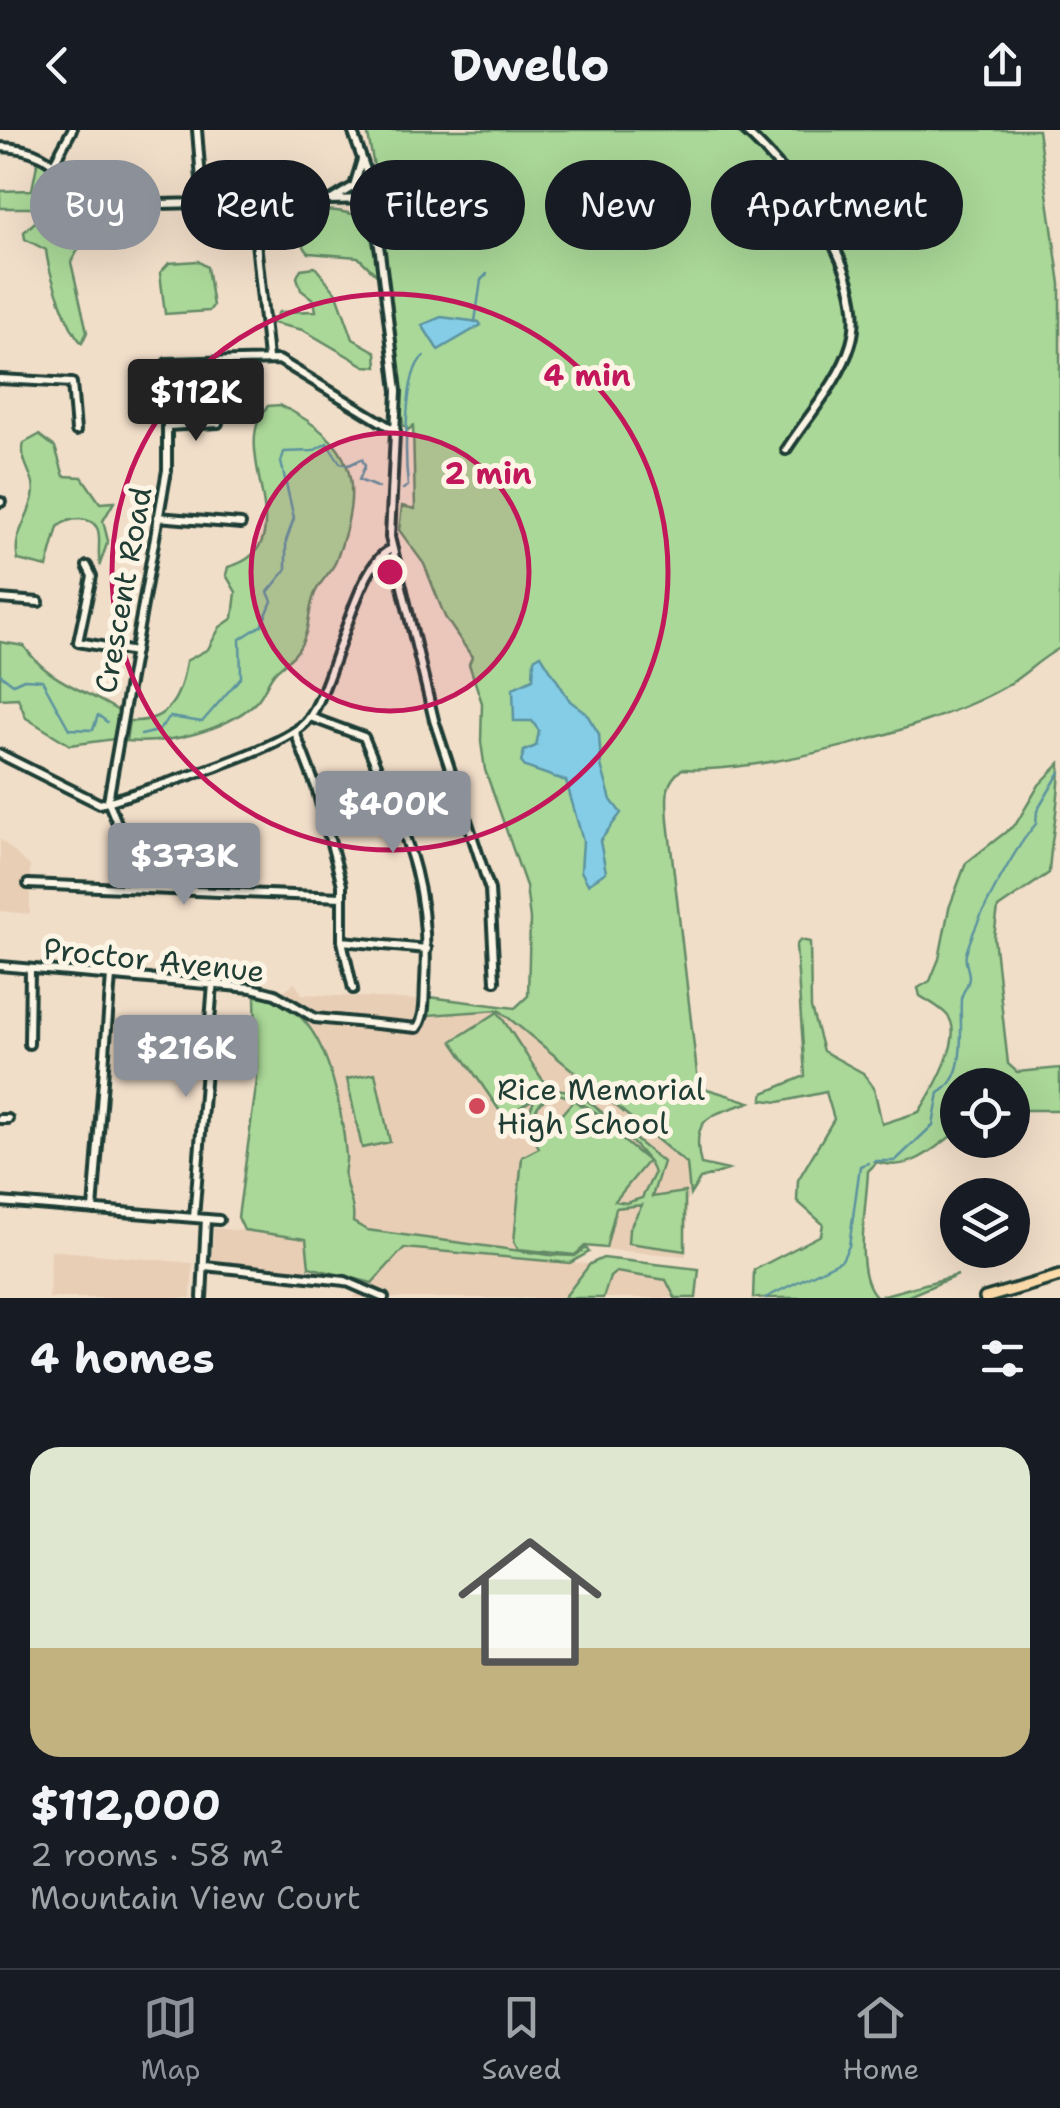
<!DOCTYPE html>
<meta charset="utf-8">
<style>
body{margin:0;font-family:"Shantell Sans",sans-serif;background:#242831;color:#f1f3f6;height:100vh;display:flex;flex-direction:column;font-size:38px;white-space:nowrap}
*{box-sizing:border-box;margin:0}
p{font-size:32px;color:#9ea1a6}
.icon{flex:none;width:55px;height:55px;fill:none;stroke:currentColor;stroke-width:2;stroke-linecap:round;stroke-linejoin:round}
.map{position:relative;height:1168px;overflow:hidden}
.drawer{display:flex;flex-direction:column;background:#171b24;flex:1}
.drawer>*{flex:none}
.hud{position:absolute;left:30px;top:30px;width:1000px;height:90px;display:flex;gap:20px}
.buttons{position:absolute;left:940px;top:938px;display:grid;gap:20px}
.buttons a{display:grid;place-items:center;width:90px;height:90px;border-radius:50%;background:#171b24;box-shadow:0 10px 40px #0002;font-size:50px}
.price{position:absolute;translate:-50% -85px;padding:0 22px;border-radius:10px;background:#8c9099;color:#fff;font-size:32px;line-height:65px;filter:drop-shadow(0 2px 5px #0008)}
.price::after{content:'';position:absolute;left:50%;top:60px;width:30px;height:22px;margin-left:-15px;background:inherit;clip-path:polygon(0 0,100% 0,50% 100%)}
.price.selected{background:#222;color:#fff}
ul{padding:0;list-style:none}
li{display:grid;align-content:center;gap:20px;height:530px;padding:0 30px}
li+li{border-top:2px solid #363941}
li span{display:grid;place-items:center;height:310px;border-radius:30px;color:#555}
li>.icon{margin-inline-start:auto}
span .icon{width:180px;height:180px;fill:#fffc;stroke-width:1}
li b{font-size:42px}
h2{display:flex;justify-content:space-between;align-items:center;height:120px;padding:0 30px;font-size:42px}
.pill{padding:0 35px;border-radius:45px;background:#171b24;box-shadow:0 10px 40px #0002;font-size:35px;line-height:90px}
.pill.selected{background:#8c9099;color:#fff}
header{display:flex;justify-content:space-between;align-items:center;height:130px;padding:0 30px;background:#171b24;font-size:45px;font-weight:700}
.tab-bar{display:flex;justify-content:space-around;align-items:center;height:140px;border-top:2px solid #363941;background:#171b24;font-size:28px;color:#9ea1a6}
.tab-bar a{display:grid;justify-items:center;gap:5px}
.tab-bar .selected{color:#8c9099}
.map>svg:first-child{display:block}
</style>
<header><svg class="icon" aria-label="back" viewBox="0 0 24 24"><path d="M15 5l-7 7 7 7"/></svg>Dwello<svg class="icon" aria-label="share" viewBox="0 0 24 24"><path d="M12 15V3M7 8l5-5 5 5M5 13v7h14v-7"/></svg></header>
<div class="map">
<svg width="1060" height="1168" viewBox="0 0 1060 1168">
<rect width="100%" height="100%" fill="#f1dec9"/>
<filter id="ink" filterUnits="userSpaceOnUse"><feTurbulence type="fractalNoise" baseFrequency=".01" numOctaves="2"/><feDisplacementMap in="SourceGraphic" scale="20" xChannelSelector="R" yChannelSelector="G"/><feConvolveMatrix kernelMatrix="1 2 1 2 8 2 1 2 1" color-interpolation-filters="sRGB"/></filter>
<g filter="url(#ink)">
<path fill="#e9ceb6" d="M0,709l30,27v48l-30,-3z
M295,853l7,11 116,6 11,15 70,-5 189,154 -2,92 -100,-8 -11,8 -25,-1 -183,-25 -14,-8 2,-15 -10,-27 2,-19 -20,-103 -54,-61z
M214,1098l95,9 -2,34 -96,-9z
M403,1118l187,16 52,10 24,6 9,18h-322z
M51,1120l142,13 -2,35h-142z"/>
<path fill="#aad898" stroke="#648a66" stroke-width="2.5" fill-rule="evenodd" d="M367,0h671l22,154v364c-21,11 -36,28 -57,40 -71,40 -239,86 -321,81 -19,15 -15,29 -14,52l29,252 7,15 46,14c-37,13 -61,13 -49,62l27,6 -28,9 -10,16 -3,-31 -188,-154 -70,5v-18l86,11 13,-12 2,-77 -4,-33 -41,-116 -4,-28 1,-39 -13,-39 3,-7 -27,-40 -21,-53 -25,-34 3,-24 13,3 -2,-83 -5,4 -5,-5 -15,-139 -30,-29 -49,-4c-14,-13 -7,-39 13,-42 23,-3 39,9 62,7z
M38,29l58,46 -15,13v27l-10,17 16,70 -5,11c-15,-14 -34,-73 -36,-93l-21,-11 -1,-7 20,-18 -2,-6h-42v-17l32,-1z
M198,131l9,6 6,39 -4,5 -44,3 -5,-41 9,-10z
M315,137l22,27 16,45 23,13 1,15 -12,-1 -62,-36 -31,-7 7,-11 37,-1 -2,-11 -13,-10 -4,-13 4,-8z
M280,275c76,38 85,77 56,156 -5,12 -16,20 -21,32 -8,18 -4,38 -17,57 -6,9 -15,14 -22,21 -9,9 -11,23 -21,32 -30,28 -89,42 -129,38l3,-20c41,2 52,-25 57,-60l22,-12 12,-22 13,-9 3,-26 -10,-17 2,-8c82,-22 -4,-117 40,-161z
M39,305l16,12 9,29 18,1 18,26 14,-1 -11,19 5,20 -8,23c-5,-17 9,-43 -20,-45 -9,0 -16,2 -22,8l-11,40 -29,-7c-6,-24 10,-40 15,-63 5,-20 -15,-34 -9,-54z
M0,512l24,4c24,36 60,43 96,66l-5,27 -45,6 -44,-27 -8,-20 -18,1z
M1060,633c0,38 -9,72 -11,110l-51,35 -4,29 14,127 9,8 43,-4v42h-47l-1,-25h-54l-1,47c-25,17 -47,41 -80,30l-9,9c-1,33 -16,103 9,126l81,-22 -54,23h-151l1,-28 67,-35 2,-11 -26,-23 1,-21 36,-61 -8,-27 -47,10 -17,-2 2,-7 41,-17 -9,-130 4,-6 10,2 1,66 12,43 40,22 11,15 8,36 37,-12c13,-20 47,-76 28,-97 -7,-8 -19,-14 -27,-19l-2,-8 12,-7 9,-22 10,-51 17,-45 50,-39 23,-39z
M255,866c71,4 86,104 91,160 1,8 -3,14 -1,22 3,18 10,27 8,44l14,8 183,25 25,1 11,-8 3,4 -19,11 -166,-15 -32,35 -63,-16 -3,-28 -62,-9 -6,-13 19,-137z
M498,882l50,76 29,4 86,70 -11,35 33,-5v59l-57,-8 1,-14 13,-24 -26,3 -10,40 -21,-2 -10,9 -57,-6 -4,-7 8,-85 17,-9 -13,-27 9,-23 -31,19 -52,-76zM555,964c24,-1 95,56 99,80l-12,24 -16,5 -11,-2 33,-40 -74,-61 -35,40c-12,-20 -5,-38 16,-46z
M375,943l15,69 -28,6 -15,-69z
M603,1128l96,11 -3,29h-21l-9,-18 -50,-8 -6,5 -7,21h-39l26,-34z"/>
<path fill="#85cde6" stroke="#5c939f" stroke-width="2.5" d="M441,187l38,5 2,3 -43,25 -16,-25z
M541,525l29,46 16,12 13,21 2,31 10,35 10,13 -21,28 6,31 -18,12 -7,-13 2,-30 -17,-60 -41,-14 -4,-5 3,-11 12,-5 3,-15 -7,-10h-18l-1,-33 20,-9 1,-20z"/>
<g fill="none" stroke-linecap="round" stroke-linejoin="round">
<path stroke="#5c939f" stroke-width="2.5" d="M475,192l6,-42 6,-6
M403,359l5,-3c-3,-27 -5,-115 16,-130
M0,544l13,10 11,-5 18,1 27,49 24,1 5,-15 9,7
M141,605l17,-4 12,-14 32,5 39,-45 -1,-38 22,-14 10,-24 -4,-9 18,-22v-29l8,-23 -13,-56 3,-10 29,-1 14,-8 13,20 9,2 13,-6 3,7 -6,14 20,8
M874,1031h21l38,-36 6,-32c30,-17 20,-67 22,-94 1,-8 8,-13 8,-22 0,-8 -5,-15 -3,-23 8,-31 49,-107 70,-130l1,-13 23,-39
M765,1168l77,-38 7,-14 11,-80 8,-3"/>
<g stroke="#1f3d34" stroke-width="14">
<path id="minor" d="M197,0l6,74
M352,0l14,40 14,82 17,139 -7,146 44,183 56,170 5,91
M744,0c49,44 128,144 107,214 -11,37 -44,73 -65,106
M0,17c65,1 63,45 115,58l256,-6
M55,31l17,-31
M333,69l21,-13 8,-26
M252,73l16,155
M0,249l72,4 4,48
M167,296l51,-3
M0,372h1
M158,387l83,7
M87,436l5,10 -14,66 57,10
M0,469l39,3
M295,602l21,55 26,98v56l11,48
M0,624l100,50c42,-13 179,-53 206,-82 28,-31 50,-165 87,-173
M28,754l314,13
M144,758l-36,-87 59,-331v-107l112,-3 117,71
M184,760l54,-49
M342,811l85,8
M0,836l252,22 23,6 40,24 102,10c9,-12 7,-30 8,-45 6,-105 -22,-152 -61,-246l-54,-20
M29,914l1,-75
M0,989h8
M0,1072l219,18
M93,1080l18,-234
M194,1088l19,-234
M205,1136l140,15 39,17
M202,1168l4,-79"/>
</g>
<g stroke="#1f3d34" stroke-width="16">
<path id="highway" d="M985,1168l75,-22"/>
</g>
<use href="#minor" stroke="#fcf5e5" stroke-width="6"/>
<use href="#highway" stroke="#fddcac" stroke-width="9"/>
</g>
</g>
<circle cx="390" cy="442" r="139" fill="#c2185b" fill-opacity=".12"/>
<g fill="none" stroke="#c2185b" stroke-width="5">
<circle cx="390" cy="442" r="139"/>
<circle cx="390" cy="442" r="278"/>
</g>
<circle fill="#d1495b" stroke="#fcf5e5" stroke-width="4" cx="477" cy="976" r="10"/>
<g text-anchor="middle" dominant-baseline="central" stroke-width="10" stroke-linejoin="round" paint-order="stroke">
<g font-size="30" fill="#1f3d34" stroke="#fcf5e5">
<text transform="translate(123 460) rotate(-80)">Crescent Road</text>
<text transform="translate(154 830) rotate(6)">Proctor Avenue</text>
</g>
<g font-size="30" fill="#1f3d34" stroke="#fcf5e5" text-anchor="start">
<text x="497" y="959">Rice Memorial<tspan x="497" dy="34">High School</tspan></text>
</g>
</g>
<circle cx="390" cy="442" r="15" fill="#c2185b" stroke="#fcf5e5" stroke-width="5"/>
<g font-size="30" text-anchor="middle" font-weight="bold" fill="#c2185b" stroke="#fcf5e5" stroke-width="10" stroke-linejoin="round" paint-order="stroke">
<text x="587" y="256">4 min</text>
<text x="488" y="354">2 min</text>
</g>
</svg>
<div class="buttons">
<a><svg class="icon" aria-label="locate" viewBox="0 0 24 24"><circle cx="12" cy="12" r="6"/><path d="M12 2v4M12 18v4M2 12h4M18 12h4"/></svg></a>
<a><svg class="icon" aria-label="layers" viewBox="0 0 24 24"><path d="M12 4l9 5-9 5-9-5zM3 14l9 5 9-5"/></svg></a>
</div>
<b class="price selected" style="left:196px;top:314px">$112K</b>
<b class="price" style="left:393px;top:726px">$400K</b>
<b class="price" style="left:184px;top:778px">$373K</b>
<b class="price" style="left:186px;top:970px">$216K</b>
<div class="hud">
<a class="pill selected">Buy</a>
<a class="pill">Rent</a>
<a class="pill">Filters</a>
<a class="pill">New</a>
<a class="pill">Apartment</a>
</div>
</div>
<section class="drawer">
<h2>4 homes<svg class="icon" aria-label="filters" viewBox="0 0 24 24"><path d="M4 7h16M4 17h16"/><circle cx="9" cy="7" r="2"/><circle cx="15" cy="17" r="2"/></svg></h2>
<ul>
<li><span style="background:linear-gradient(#dfe7d0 65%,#c2b280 0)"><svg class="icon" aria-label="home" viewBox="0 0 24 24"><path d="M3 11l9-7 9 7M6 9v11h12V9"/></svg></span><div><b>$112,000</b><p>2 rooms · 58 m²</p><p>Mountain View Court</p></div></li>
</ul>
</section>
<nav class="tab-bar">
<a class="selected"><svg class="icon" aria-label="map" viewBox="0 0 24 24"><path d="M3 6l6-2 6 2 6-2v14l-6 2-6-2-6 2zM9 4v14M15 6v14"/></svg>Map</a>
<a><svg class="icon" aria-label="saved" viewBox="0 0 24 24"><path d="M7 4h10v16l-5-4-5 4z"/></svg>Saved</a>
<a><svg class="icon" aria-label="home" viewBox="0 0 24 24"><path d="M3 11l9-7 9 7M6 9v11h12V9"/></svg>Home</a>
</nav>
